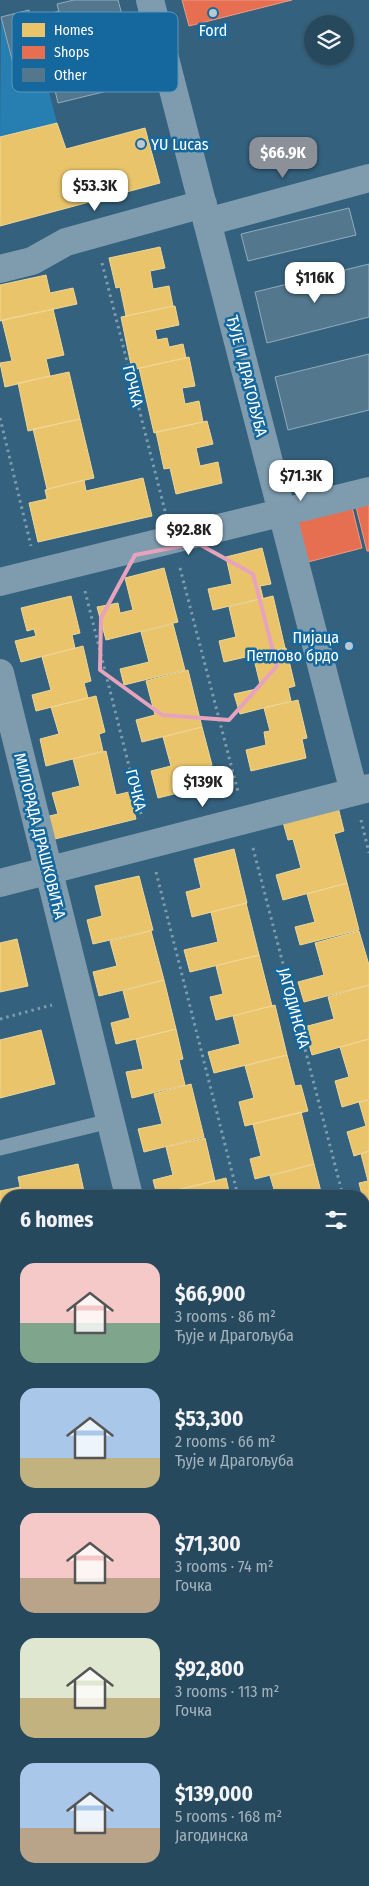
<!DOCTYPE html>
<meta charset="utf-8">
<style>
body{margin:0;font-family:"Fira Sans Condensed",sans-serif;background:#2f5064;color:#f1f3f6;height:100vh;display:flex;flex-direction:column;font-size:19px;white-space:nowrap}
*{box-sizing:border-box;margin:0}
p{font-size:16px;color:#a4b2bc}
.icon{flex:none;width:28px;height:28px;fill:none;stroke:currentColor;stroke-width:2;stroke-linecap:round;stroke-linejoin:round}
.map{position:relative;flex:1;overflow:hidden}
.details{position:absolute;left:0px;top:1190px;width:370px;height:696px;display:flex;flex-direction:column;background:#27495e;border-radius:20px 20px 0 0;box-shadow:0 1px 4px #0004,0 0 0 1px #436173}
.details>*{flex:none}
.fabs{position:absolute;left:304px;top:15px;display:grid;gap:10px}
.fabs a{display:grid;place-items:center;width:50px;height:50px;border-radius:50%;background:#27495e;box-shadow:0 1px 4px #0004,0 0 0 1px #436173;font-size:25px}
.price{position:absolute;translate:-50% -42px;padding:0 11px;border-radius:10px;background:#fff;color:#222;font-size:16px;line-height:32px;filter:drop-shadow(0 1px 2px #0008)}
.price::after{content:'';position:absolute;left:50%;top:30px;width:15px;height:11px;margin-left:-8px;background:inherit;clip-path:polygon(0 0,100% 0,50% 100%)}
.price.active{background:#8c9099;color:#fff}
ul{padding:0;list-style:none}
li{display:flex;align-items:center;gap:15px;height:125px;padding:0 20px}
li span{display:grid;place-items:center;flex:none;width:140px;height:100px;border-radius:15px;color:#555}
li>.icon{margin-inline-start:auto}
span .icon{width:60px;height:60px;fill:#fffc;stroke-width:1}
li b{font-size:21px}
h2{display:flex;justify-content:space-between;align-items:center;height:60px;padding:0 20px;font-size:21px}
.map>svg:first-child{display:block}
</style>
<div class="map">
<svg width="369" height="1886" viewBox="0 0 369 1886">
<rect width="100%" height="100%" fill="#34617e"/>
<path fill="#267eb1" d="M1,17l12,46 27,-7 17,67 -57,14z"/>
<path fill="#e9c46a" stroke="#f0d697" d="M57,123l9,26 79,-21 15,55 -160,43v-89z
M160,247l5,21 -15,3 3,18 16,-3 4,20 -47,10 -6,-29 -4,1 -7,-30z
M46,275l4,18 23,-5 4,16 -77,17v-36z
M175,306l4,19 -24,5 2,10 10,-2 2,9 14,-3 3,14 -54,12 -11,-53z
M53,309l11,46 -18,4 4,17 -45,11 -5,-24 12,-2 -10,-41z
M189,357l6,29 -13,2 3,16 14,-3 4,21 -49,11 -15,-65z
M69,372l11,47 -52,12 -10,-48z
M80,419l14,59 -47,11 -14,-60z
M207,421l6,23 -17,4 4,18 18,-4 4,21 -46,11 -6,-26 -6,1 -8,-37z
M143,478l9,38 -114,26 -9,-39 18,-4 -2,-9 39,-10 2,11z
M262,548l9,36 -11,2 3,12 -50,12 -5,-21 24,-5 -6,-27z
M164,568l14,54 -72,18 -9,-33 21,-4 2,10 13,-3 -8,-32z
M71,596l9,37 -8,2 3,13 -54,14 -6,-21 21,-5 -2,-7 -7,2 -6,-23z
M273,596l12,52 -61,14 -5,-21 17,-4 -7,-30z
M173,624l12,46 -61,15 -4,-16 29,-7 -8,-30z
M83,646l8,35 -7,2 4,15 -52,13 -4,-16 19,-5 -9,-33z
M286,648l9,38 -7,2 3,13 -51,13 -6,-20 27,-6 -8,-33z
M188,670l14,57 -60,15 -6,-22 19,-5 -9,-34z
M96,696l9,36 -6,2 4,17 -57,15 -6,-27 19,-5 -8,-27z
M298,700l9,38 -5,1 4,19 -55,13 -5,-21 20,-5 -2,-13 6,-1 -6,-23z
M202,727l10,38 -6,2 4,18 -52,13 -7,-27 20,-5 -8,-29z
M106,751l10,44 13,-3 7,27 -85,21 -6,-23 13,-3 -6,-21 28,-7 -7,-27z
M338,807l6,24 -10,3 13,49 -64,17 -7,-25 25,-7 -8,-29 -5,1 -5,-18z
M234,849l13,54 -55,14 -6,-25 15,-4 -7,-29z
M139,876l14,54 -60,14 -6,-24 15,-4 -7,-30z
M347,883l12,47 -59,15 -5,-18 20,-5 -8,-28z
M246,903l13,52 -69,17 -6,-22 34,-8 -7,-30z
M151,931l13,49 -65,16 -6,-24 24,-6 -7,-25z
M359,931l10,34v20l-65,17 -6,-20 26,-7 -9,-32z
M17,939l11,47 -28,6v-49z
M259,955l13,51 -56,14 -6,-23 13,-3 -7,-28z
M164,980l12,49 -60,15 -5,-21 19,-5 -7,-27z
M369,985v54l-57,16 -8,-28 30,-8 -6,-22z
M275,1005l12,50 -73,18 -6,-21 32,-8 -7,-28z
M176,1029l7,30 -4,1 6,25 -53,13 -6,-26 17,-3 -7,-30z
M41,1030l14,54 -55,14v-58z
M369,1039v60l-27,8 -7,-26 14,-4 -9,-30z
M287,1055l8,31 6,-1 7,26 -63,15 -6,-24 15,-4 -9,-32z
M191,1084l13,53 -60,15 -6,-23 24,-5 -8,-30z
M369,1100v51l-15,5 -7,-24 19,-6 -7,-24z
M301,1112l13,52 -59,15 -5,-20 11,-3 -8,-32z
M205,1138l10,43 -58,14 -4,-15 20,-5 -7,-28z
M369,1151v58l-3,1 -7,-27 9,-2 -7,-27z
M78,1164l7,32h-63l-4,-19z
M314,1164l8,32h-46l-6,-20z
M226,1178l4,18h-56l-1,-5z
M20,1187l2,9h-16v39l-6,2v-46z
M6,1287v47l-6,1v-46z
M364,1379l5,23v36l-5,1z
M6,1432v52l-6,1v-51z
M369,1514v61l-5,-23v-37z
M6,1548v46l-6,2v-47z
M6,1685v49l-6,2v-50z
M364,1707l3,15 2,-1v27l-5,1z
M369,1748v61l-5,1v-61z
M6,1788v49l-6,1v-48z
M369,1809v53h-2l-3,-13v-39z
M369,1862v24h-16l-1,-6h12v-17z"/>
<path fill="#e76f51" stroke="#ee9a85" d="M182,0h110l-103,26z
M369,503v48h-2l-11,-44z
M352,507l10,41 -54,14 -10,-41z"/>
<path fill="#53778d" stroke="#93acbc" d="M74,0h44l6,22 -5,1 7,29 7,-1 7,32 -82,20 -8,-34 51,-12 -4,-15 -29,7 -11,-45z
M29,10l11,46 -27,7 -12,-46z
M59,11l9,38 -28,7 -9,-37z
M349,208l7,27 -108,26 -7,-27z
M369,264v53l-102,26 -12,-51z
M369,354v56l-81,20 -13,-53z"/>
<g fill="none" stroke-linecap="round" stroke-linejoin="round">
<path stroke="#7f9caf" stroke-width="3" stroke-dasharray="2.5 4" stroke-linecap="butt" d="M102,263l63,248
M0,418l31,128
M180,568l58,224
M85,591l57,227
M361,820l8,33
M253,848l90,348
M156,872l82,324
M0,1019l52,-14
M0,1267l6,-1
M0,1520l6,-1
M0,1768l6,-2"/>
<path stroke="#7f9caf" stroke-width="15" d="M0,1148l110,-27"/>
<path stroke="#7f9caf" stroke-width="28" d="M150,0l204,792
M207,222l162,-44
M0,269l32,-8 34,-19 137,-38
M0,582l369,-91
M0,673l129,523
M0,883l369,-95
M364,1621l5,-2"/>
<path stroke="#86a2b4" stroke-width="28" d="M364,1305l5,-4
M301,1880l2,6"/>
</g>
<path fill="none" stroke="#e7a3bd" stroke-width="4" stroke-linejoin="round" d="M197,543l56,31 24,92 -48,54 -67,-5 -62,-45 1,-52 34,-63z"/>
<g fill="#b8c8d2" stroke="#15689d" stroke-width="2">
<circle cx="213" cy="13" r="5"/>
<circle cx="141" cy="144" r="5"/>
<circle cx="349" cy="646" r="5"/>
</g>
<g text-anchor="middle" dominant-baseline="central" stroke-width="5" stroke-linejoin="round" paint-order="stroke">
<g font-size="16" fill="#fff" stroke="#15689d">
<text x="213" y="30">Ford</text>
<text x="151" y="144" text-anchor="start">YU Lucas</text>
<text x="339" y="637" text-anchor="end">Пијаца<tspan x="339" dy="18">Петлово брдо</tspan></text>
</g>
<g font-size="16" fill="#fff" stroke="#15689d">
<text transform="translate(247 376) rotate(76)">ЂУЈЕ И ДРАГОЉУБА</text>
<text transform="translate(133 386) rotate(76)">ГОЧКА</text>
<text transform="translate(136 790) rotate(76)">ГОЧКА</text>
<text transform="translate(40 836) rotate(76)">МИЛОРАДА ДРАШКОВИЋА</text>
<text transform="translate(294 1008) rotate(75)">ЈАГОДИНСКА</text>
</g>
</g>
<rect x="12" y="12" width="166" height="80" rx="8" fill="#15689d" stroke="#5b95ba" stroke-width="1"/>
<rect x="22" y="23" width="23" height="14" fill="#e9c46a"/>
<rect x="22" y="46" width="23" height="13" fill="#e76f51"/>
<rect x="22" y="68" width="23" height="14" fill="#53778d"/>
<g font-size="14" fill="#fff">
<text x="54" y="35">Homes</text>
<text x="54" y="57">Shops</text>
<text x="54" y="80">Other</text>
</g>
</svg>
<div class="fabs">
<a><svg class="icon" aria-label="layers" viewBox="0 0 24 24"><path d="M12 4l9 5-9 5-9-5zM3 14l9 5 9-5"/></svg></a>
</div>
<b class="price active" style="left:283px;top:179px">$66.9K</b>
<b class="price" style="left:95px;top:212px">$53.3K</b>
<b class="price" style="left:315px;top:304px">$116K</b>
<b class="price" style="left:301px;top:502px">$71.3K</b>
<b class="price" style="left:189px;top:556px">$92.8K</b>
<b class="price" style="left:203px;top:808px">$139K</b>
<section class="details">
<h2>6 homes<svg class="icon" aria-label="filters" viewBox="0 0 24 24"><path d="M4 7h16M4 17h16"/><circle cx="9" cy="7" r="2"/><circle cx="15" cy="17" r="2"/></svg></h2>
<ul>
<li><span style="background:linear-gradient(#f6c9c9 60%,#7fa58c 0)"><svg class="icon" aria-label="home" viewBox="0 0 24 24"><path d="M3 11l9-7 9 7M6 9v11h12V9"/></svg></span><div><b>$66,900</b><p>3 rooms · 86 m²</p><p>Ђује и Драгољуба</p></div></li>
<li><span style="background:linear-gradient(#a9c7e8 70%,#c2b280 0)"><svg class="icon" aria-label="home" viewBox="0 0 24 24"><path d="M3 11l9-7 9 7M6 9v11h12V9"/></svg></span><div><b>$53,300</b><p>2 rooms · 66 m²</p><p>Ђује и Драгољуба</p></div></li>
<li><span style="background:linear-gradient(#f6c9c9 65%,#b9a48a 0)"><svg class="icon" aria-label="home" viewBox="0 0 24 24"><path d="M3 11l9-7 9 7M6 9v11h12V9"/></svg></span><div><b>$71,300</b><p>3 rooms · 74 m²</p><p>Гочка</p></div></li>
<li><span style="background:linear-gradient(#dfe7d0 60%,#c2b280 0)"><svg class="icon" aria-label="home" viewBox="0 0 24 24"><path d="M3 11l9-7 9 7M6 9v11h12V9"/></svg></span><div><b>$92,800</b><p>3 rooms · 113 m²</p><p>Гочка</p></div></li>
<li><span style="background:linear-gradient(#a9c7e8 65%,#b9a48a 0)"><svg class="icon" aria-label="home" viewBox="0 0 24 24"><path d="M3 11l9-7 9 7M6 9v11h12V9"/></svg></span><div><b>$139,000</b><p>5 rooms · 168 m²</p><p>Јагодинска</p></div></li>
</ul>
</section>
</div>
